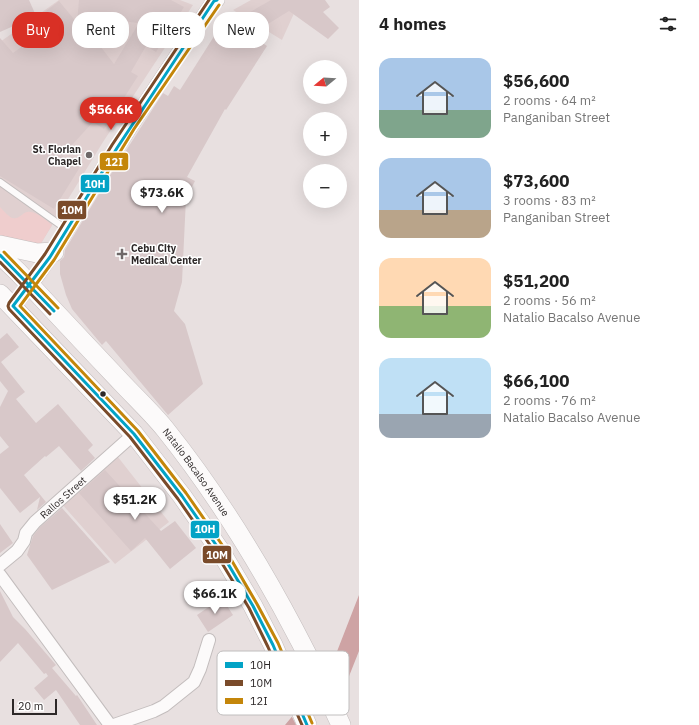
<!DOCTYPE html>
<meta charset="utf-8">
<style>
body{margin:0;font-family:"IBM Plex Sans",sans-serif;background:#f2f2f2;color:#222;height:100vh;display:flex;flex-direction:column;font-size:15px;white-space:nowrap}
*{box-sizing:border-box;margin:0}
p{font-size:13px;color:#767676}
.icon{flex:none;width:22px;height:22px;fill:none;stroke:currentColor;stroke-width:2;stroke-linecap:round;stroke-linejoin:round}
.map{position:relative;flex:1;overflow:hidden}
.panel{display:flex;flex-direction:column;background:#fff;width:340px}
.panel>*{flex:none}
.banner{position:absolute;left:12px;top:12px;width:287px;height:36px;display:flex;gap:8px}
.needle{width:26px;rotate:252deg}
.tools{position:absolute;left:303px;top:60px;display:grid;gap:8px}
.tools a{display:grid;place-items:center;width:44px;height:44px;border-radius:50%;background:#fff;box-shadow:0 4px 16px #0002;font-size:20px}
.scale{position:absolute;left:12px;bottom:10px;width:45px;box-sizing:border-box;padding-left:4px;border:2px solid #2d2828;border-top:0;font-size:11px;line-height:14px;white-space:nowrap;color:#2d2828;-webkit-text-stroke:3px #fff;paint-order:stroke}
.price{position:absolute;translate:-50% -34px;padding:0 9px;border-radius:14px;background:#fff;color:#222;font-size:13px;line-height:26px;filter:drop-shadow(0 1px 2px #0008)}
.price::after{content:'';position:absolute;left:50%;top:24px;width:12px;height:9px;margin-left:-6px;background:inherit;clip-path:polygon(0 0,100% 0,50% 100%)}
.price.current{background:#d93025;color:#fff}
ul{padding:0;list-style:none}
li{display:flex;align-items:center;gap:12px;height:100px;padding:0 20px}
li span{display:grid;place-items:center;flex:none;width:112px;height:80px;border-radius:12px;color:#555}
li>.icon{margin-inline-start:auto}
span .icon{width:48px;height:48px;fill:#fffc;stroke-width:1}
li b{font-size:17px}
h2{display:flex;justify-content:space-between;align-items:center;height:48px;padding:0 20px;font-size:17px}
.tag{padding:0 14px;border-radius:16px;background:#fff;box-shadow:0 4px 16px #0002;font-size:14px;line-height:36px}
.tag.current{background:#d93025;color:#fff}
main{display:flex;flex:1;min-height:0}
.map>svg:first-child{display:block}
</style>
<main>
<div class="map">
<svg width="359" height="725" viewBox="0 0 359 725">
<rect width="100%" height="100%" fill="#e8e0e0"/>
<path fill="#e0d0d0" d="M59,0h121l13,5 -90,137 -63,103 -40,-8v-195z
M251,0h49l-18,40 -49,-30z
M114,452l55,70 -54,42 -54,-61z"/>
<path fill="#efcdcd" d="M0,207c3,3 8,9 12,11 7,2 10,-5 15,-6 8,-2 19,8 25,13l-12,20 -40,-8z"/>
<path fill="#cea3a4" d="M359,595v56l-17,43 -24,31h-33l44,-53z"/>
<path fill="#e8e0e0" d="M325,674l13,29 -17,22h-25l-5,-10z"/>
<path fill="#d8c8c9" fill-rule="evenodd" d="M0,0h29l8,18 22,-17 18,22 2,-23h92l13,7 -28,45 -10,-6 -15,26 7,4 -34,53 -11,-7 -31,34 18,11 -26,42 -54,-33v-138l13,15 18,-13 -13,-16 -18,8zM77,16l62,7 -25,41z
M271,0h54l5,7 -7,5 16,16 -11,11 -39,-28 -39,24 17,11 -41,64 -1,-1 -38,68 8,4 -9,17 -4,84 -8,29 11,13 18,60 -35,31 -62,-74 -4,4 -30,-36 -6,-14 -6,-21v-13l4,-4 1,-7 46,-76 52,-81 5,3 6,-10 6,4 45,-71 6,4z
M7,333l12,14 -18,15 24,30 -9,7 20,24 22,-19 35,41 -5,5 7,8 -14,13 -22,-25 -13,11 -1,-1 -21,19 22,27 -9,8 3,-13 -20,16 -20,-25v-34l9,-7 -9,-11v-29l8,-16 -8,-10v-42z
M105,470l56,61 14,-10 21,27 -26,21 -25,-31 -14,13 -52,-58z
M62,508l48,54 -58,28 -25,-35 6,-19 7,-9z
M0,524l13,19 -13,10z
M0,591l13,26 12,12 31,36 -4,3 24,28 1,-1 20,30h-17l-24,-35 -12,10 -10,-12 14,-12 -2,-3 -2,1 -26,-31 -18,19z
M222,598l11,17 -25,17 -11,-17z"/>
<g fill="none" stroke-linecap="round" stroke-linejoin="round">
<g stroke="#c3bdbd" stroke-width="8">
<path id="service" d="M0,182l66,47"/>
</g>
<g stroke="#c3bdbd" stroke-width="14">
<g id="minor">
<path id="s1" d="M0,565l17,-14 7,-10 2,-8 9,-11 99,-88"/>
<path d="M0,575l110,150"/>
<path d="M114,725l40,-14 10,-5 30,-24 6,-13 9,-29"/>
</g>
</g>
<g stroke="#c3bdbd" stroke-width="16">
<path id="tertiary" d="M13,306c36,-41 61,-90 90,-137 36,-57 73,-112 111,-168l3,-1"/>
</g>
<g stroke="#c3bdbd" stroke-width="20">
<g id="primary">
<path d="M0,245l37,8 17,-1"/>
<path id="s2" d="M0,255l18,17c34,37 69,74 103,110 15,16 31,31 44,47 72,90 128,191 176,296"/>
<path d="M0,294l134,140 48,62 39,56 32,54 20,39 34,80"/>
</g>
</g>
<use href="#service" stroke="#fcfafa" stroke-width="6"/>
<use href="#minor" stroke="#fcfafa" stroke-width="12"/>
<use href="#tertiary" stroke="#fcfafa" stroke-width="15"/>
<use href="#primary" stroke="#fcfafa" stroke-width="19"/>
<g stroke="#fff" stroke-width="6">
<path id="bus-1" d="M217,0l-3,1 -97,147 -67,109 -37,49 121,128 48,62 39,56 32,54 20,39 34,80
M0,255l54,56"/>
</g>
<g stroke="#fff" stroke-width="6">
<path id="bus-2" d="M209,0l-97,145 -67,109 -36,49 -1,3 1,3 121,128 48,62 39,56 32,53 19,39 34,78
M0,262l50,52"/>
</g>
<g stroke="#fff" stroke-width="6">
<path id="bus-3" d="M219,5l-85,124 -80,131 -34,46 118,125 48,62 39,56 32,55 21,39 34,80
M4,252l54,56"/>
</g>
<use href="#bus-1" stroke="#02a3c6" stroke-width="3"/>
<use href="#bus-2" stroke="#7a4b2a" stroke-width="3"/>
<use href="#bus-3" stroke="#c4860a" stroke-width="3"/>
</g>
<g fill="#6e6868" stroke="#fff" stroke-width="1.5">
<circle cx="89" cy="155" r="4"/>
<path d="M120 248h4v4h4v4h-4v4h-4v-4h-4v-4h4z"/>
</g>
<circle fill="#2d2828" stroke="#fff" stroke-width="1.5" cx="103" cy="394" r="3.5"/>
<g text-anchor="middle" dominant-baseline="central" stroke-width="3" stroke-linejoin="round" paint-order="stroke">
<g font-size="10" font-weight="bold" fill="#2d2828" stroke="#fff" text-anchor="end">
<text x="81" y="149">St. Florian<tspan x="81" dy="12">Chapel</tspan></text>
<text x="131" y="248" text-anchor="start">Cebu City<tspan x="131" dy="12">Medical Center</tspan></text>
</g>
<g font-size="10" fill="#2d2828" stroke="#fff">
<text stroke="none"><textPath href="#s2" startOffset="293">Natalio Bacalso Avenue</textPath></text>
<text stroke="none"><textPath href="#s1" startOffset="94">Rallos Street</textPath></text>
</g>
</g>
<rect x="217" y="651" width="132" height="64" rx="6" fill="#fff" stroke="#c0bebe" stroke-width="1"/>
<rect x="225" y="662" width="18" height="6" fill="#02a3c6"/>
<rect x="225" y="680" width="18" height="6" fill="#7a4b2a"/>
<rect x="225" y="698" width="18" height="6" fill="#c4860a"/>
<g font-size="11" fill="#2d2828">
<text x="250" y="669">10H</text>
<text x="250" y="687">10M</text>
<text x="250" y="705">12I</text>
</g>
<g stroke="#fff" stroke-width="1.5">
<rect x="99" y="152" width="30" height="19" rx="4" fill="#c4860a"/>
<rect x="80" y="174" width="30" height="19" rx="4" fill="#02a3c6"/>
<rect x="57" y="200" width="30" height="20" rx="4" fill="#7a4b2a"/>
<rect x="190" y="520" width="30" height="19" rx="4" fill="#02a3c6"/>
<rect x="202" y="545" width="30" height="19" rx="4" fill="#7a4b2a"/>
</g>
<g font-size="11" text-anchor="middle" font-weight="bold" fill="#fff">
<text x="114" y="166">12I</text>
<text x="95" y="188">10H</text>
<text x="72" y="214">10M</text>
<text x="205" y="533">10H</text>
<text x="217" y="559">10M</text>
</g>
</svg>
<div class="tools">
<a><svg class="needle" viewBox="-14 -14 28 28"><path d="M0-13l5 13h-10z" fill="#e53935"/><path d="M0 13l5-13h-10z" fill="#767676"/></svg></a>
<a>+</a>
<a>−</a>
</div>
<div class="scale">20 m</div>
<b class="price current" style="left:111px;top:131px">$56.6K</b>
<b class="price" style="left:162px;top:214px">$73.6K</b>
<b class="price" style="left:135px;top:521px">$51.2K</b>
<b class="price" style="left:215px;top:615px">$66.1K</b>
<div class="banner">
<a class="tag current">Buy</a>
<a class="tag">Rent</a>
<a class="tag">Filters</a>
<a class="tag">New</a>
</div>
</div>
<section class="panel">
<h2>4 homes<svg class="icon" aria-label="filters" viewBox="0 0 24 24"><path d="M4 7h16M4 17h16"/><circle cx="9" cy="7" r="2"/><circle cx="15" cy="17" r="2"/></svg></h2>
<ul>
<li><span style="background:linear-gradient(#a9c7e8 65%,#7fa58c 0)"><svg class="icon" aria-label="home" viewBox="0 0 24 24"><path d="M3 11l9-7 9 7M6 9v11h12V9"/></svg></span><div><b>$56,600</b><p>2 rooms · 64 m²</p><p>Panganiban Street</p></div></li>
<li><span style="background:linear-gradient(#a9c7e8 65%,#b9a48a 0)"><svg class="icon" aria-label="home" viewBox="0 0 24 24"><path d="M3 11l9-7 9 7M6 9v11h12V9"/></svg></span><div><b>$73,600</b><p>3 rooms · 83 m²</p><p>Panganiban Street</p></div></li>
<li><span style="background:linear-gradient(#ffd9b3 60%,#8fb573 0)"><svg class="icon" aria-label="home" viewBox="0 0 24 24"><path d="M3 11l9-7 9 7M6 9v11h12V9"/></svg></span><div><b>$51,200</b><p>2 rooms · 56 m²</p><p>Natalio Bacalso Avenue</p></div></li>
<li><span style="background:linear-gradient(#bfe0f5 70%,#9aa5b1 0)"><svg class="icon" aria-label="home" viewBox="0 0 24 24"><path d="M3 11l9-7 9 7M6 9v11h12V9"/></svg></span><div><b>$66,100</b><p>2 rooms · 76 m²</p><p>Natalio Bacalso Avenue</p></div></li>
</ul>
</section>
</main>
